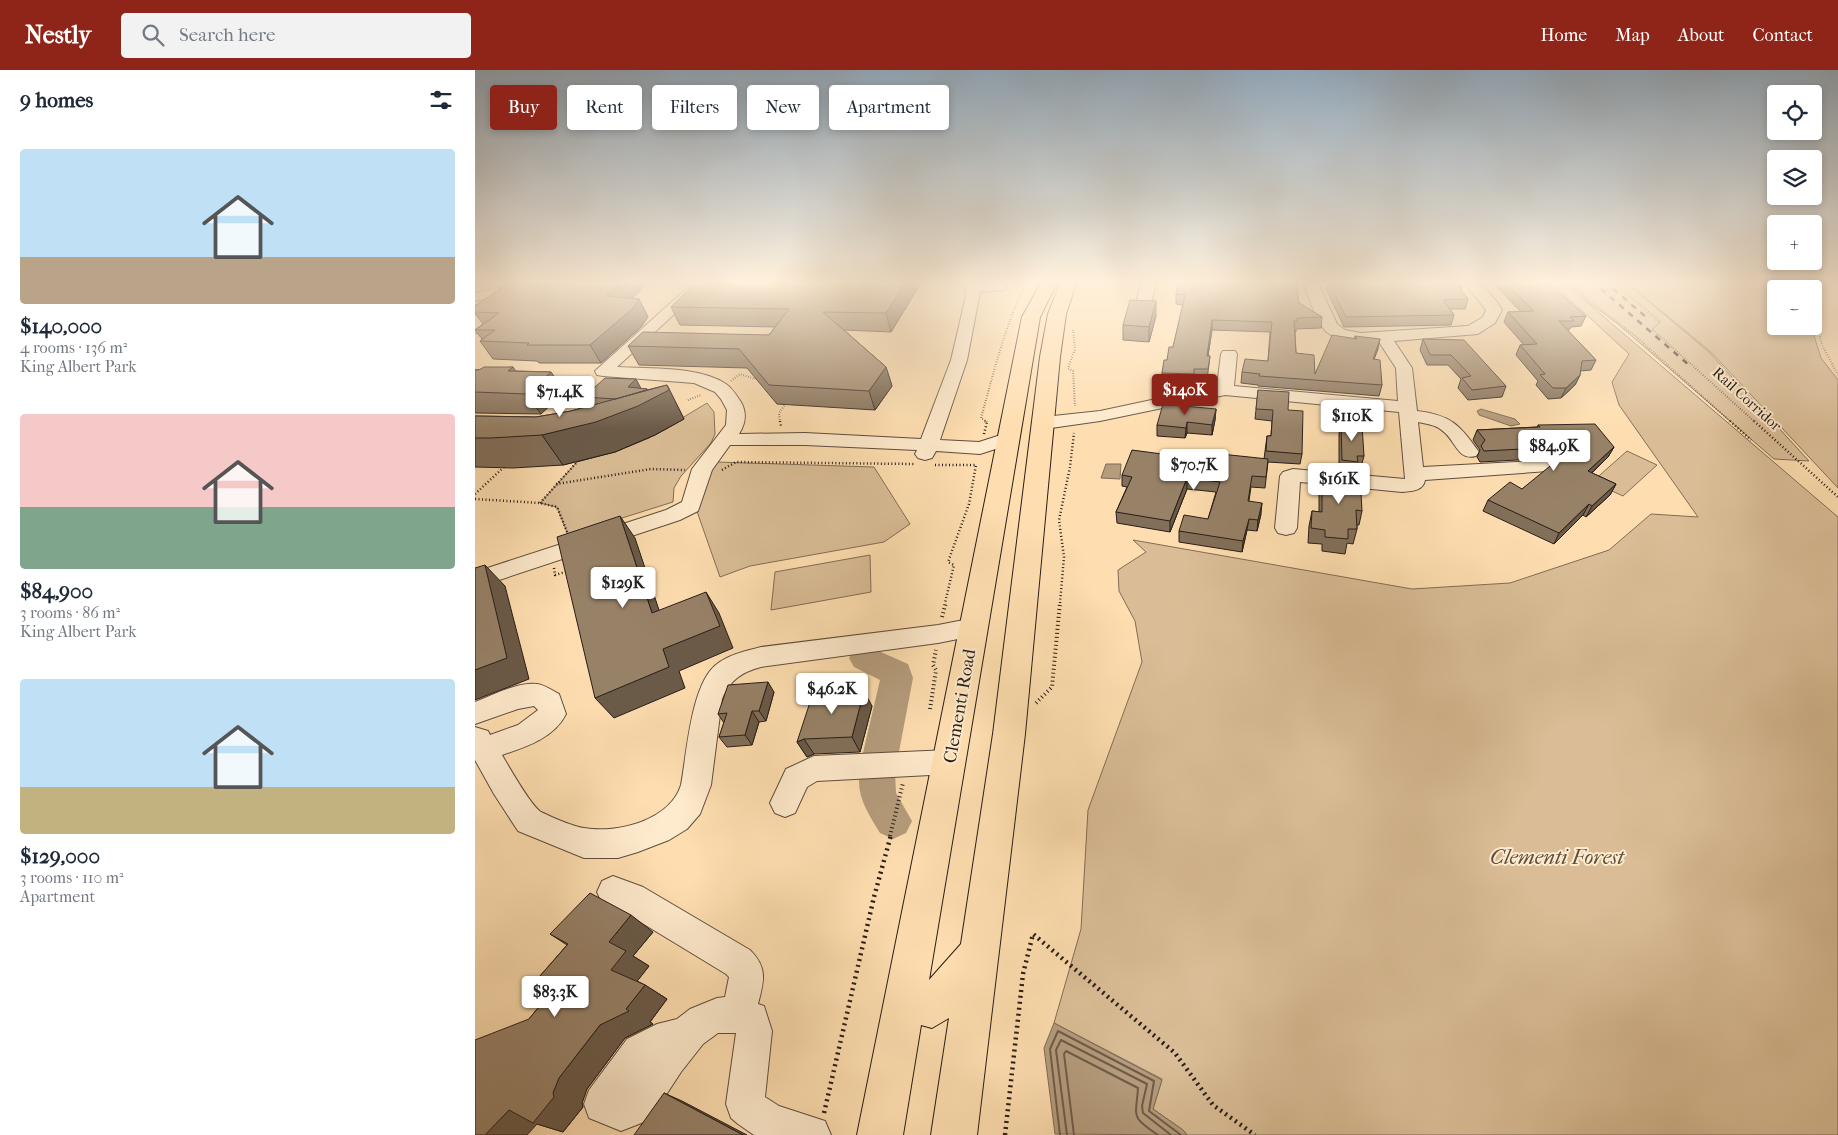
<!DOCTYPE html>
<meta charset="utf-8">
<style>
body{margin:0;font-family:"IM FELL French Canon",serif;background:#f2f2f3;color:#1f2937;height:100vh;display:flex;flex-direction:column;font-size:19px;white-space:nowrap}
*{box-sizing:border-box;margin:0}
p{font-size:16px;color:#747a83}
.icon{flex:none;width:28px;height:28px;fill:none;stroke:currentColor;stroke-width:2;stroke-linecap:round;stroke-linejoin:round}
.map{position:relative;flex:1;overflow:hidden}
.drawer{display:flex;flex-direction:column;background:#fff;width:475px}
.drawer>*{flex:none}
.hud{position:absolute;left:15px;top:15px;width:475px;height:45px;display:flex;gap:10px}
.controls{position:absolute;left:1292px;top:15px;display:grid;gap:10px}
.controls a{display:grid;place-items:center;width:55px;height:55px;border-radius:5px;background:#fff;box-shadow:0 2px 8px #0003;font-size:25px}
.price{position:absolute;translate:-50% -42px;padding:0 11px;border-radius:5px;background:#fff;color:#222;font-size:16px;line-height:32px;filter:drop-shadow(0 1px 2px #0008)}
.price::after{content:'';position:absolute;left:50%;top:30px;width:15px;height:11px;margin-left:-8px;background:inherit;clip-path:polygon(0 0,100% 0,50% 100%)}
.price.selected{background:#8f2418;color:#fff}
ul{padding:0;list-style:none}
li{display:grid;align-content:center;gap:10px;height:265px;padding:0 20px}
li span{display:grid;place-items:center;height:155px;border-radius:5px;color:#555}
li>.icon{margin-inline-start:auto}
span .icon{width:90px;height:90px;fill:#fffc;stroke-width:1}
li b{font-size:21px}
h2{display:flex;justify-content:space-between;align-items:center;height:60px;padding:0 20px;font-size:21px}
.chip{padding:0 18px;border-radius:5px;background:#fff;box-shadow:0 2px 8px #0003;font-size:18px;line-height:45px}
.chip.selected{background:#8f2418;color:#fff}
header{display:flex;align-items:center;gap:30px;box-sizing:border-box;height:70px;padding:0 25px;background:#8f2418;color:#fff}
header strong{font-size:24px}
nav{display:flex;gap:28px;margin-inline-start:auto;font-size:18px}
.search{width:350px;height:45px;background:#f2f2f3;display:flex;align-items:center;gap:12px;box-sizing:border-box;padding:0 18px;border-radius:5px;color:#747a83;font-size:19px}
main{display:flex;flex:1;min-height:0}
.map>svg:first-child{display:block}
</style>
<header>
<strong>Nestly</strong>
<div class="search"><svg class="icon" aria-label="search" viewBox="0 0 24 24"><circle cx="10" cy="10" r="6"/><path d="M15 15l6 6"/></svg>Search here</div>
<nav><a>Home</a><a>Map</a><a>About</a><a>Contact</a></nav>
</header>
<main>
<section class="drawer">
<h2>9 homes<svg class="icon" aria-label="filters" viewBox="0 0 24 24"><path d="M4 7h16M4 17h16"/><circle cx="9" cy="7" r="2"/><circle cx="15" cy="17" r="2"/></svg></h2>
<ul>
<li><span style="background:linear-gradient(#bfe0f5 70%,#b9a48a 0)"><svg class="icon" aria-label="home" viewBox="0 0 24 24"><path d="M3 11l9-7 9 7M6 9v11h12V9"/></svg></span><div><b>$140,000</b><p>4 rooms · 136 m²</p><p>King Albert Park</p></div></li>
<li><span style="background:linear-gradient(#f6c9c9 60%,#7fa58c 0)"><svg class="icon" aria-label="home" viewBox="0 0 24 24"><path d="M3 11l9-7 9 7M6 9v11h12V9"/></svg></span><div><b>$84,900</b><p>3 rooms · 86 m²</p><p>King Albert Park</p></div></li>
<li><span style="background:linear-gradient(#bfe0f5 70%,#c2b280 0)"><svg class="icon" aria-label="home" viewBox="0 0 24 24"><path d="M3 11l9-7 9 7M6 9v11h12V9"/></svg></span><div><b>$129,000</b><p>3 rooms · 110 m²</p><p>Apartment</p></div></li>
</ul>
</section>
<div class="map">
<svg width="1363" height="1065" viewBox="0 0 1363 1065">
<rect width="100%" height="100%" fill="#fedeb0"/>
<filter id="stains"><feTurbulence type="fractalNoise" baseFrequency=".004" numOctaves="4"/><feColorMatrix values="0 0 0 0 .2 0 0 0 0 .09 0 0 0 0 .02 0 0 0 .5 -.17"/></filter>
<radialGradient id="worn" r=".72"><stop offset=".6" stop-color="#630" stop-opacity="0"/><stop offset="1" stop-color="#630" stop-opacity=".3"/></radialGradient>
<path fill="#dabd96" stroke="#816d57" d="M1075,211h12l276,236v618h-651l-4,-5 -30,-21 9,-30 -108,-56 27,-94 7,-119 54,-148 -7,-41 -16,-30 -1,-21 28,-18 -13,-12 279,49 98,-6 99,-33 42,-36 47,3 -79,-112 -7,-23 17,-28z
M1090,211h59l85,71 100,109 -35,-2 -155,-134 -31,-23z
M1150,211h181v8h-30v37h35l10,32 17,22v108l-127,-136z
M232,333l7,9 1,22 -4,9 -30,33 -7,12 -1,14 -105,33 -11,-28 -17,-4 37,-41 40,-11 32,-13z
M1152,381l30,14 -34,31 -31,-14z
M242,392l157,5 36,57 -26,18 -134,24 -30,11 -27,-77z
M395,485l1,37 -100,18 4,-38z"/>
<path fill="#b59c7c" stroke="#7d6954" d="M1006,339l34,10 5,5 -9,2 -32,-11 -2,-4z
M631,394h15l-1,15 -19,-1z
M579,953l108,57 -9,29 30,21 4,5 -132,-1 -11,-86z"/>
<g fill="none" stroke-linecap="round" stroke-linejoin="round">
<path stroke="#6e5c4a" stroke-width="2" d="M585,1065l-10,-86 8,-18 96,50 -5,30 32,24
M592,1065l-11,-85 5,-10 86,44 -5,22 1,7 28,22
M599,1065l-10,-81 2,-3 72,37c-2,30 -8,28 20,47"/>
<path fill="#b59c7c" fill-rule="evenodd" d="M390,575l43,19 5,14 -15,79 -5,11 2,5 1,20 16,28 -6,12 -13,6 -13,-6c-14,-23 -29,-45 -16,-71l-2,-5 18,-77 -26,-13 -5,-9 5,-9z"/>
<g stroke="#5e4d3e" stroke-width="2">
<path id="minor" d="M47,211h24l-2,3 -69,17v-8z
M220,211h15l-93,86c33,2 82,-1 109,17 6,4 11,12 15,18 6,11 5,21 -2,32l66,-1 116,6 30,-79 15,-64 -1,-8 -5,-7 45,3 2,3 -2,3 -25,2 -13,68 -27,80 39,2 28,-9 7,2 2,4 -2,4 -34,11 -44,-3 -4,7 -7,2 -7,-2 -3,-4 2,-4 -112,-5h-75l-18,25 -14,41 -18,9 -205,68v-16l191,-62 16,-8 10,-33 34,-44 1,-15 -6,-11 -6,-7 -21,-9 -91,-7 -6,-1 -2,-4z
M667,211h14l-6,29 -3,3h-10l-3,-3z
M828,211h14l20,43 8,6 16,3 107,-7 15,-9 3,-7 -23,-29h15l19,21 5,8 -7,13 -17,11 -84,7 18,27 5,43c34,4 43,14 62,41l-3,4c-18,5 -20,-14 -32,-24 -7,-7 -16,-8 -26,-10l5,45 132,-7 7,2 3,4 -3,4 -137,10c-2,11 -13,11 -23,12l-102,-10 -3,46 -3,5 -8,2 -8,-2 -3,-5 5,-52 3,-4 10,-3 112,10 -6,-67 -174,-17 -125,26 -56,8 -7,-2 -2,-4 2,-4 7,-2 56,-6 117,-25 4,-32 2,-3h12l2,3 -3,32 164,15 -2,-33 -17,-26c-16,1 -45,1 -56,-14 -9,-13 -15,-33 -20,-47z
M0,245l5,2 5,12 -2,3 -8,1z
M499,548l9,2 3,7 -3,7 -45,9 -177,24c-19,5 -31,13 -39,32l-11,86 -11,29 -13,15 -18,11 -31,12 -20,6h-34l-66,-27 -24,-37 -19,-34v-33l13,4 2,4 28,-10 20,-15 -4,-4 -16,3 -43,15v-22c18,-7 42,-20 62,-18 8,1 16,7 22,10l7,20c-12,24 -40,33 -64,41 7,12 29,51 39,57 10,5 33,15 43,16 34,6 86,-8 97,-43 6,-32 10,-102 36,-121 13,-10 29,-13 44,-17l177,-22z
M474,680l10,3 4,9 -4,9 -10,3 -132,7 -10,6 -12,26 -10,4 -10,-4 -5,-10 16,-34 28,-13z
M138,806l30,11 107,63c18,18 14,31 8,54l6,2 8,25 -7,66 14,9 46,15 6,14h-77l-16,-11 -7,-6 -5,-14 10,-71h-18l-15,11 -22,28 -28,43 -9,7 -23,9 -32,-13 -5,-14 5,-14 38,-51 30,-15 20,-5 13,-10 27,-11 8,-1 4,-20 -3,-3 -102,-62 -22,-9 -5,-11 5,-11z"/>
</g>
<g stroke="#281d18" stroke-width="2">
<path id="major" d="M567,211h16l-18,36 -111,663 32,-36 32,-210 47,-377 8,-43 13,-33h16l-11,33 -6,43 -35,377 -48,401h-46l18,-117 -17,10 -11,-3 -18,110h-46l165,-818z"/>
</g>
<path stroke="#281d18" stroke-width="2" stroke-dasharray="0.5 2" stroke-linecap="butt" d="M1094,211l22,21 43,33 97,87
M1137,211l48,41 -8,7 103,93
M1338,211v8
M610,218l3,-7
M1339,242l8,33 16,30
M598,260l2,19 -7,19 5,3 2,35
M256,311l9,-7 15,5 3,-4
M213,330l13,-5
M305,352l-1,-9 6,-8
M512,352l-6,-4c13,-47 24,-93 46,-137"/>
<path stroke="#281d18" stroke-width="2.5" stroke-dasharray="1 2.5" stroke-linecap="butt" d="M305,351l1,5
M1255,351l21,19
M1279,351l84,76
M509,364l3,-12 -2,-1
M460,395h41l-7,39 -21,58 6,3 -9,38
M247,400l14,-8 178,2
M81,414l95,-15 34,1
M0,424l29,-27
M0,429l65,4 17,4 11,27
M65,433l37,-41
M79,498l1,7 14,-4
M585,533l4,-46 -5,-37 11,-53 4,-34"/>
<path stroke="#281d18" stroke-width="4" stroke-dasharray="1 3" stroke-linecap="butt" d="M467,547l4,-15
M561,633l16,-16 8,-85
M455,639l6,-39 -3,-5 3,-15
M415,766l13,-53"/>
<path stroke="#281d18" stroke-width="4.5" stroke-dasharray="2 4" stroke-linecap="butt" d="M349,1043l50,-216 17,-62
M530,1065l18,-161 10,-40 142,119 38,52 42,30"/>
<use href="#minor" fill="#feeacc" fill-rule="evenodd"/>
<use href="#major" fill="#fedeb0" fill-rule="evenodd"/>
<path stroke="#281d18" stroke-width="2.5" stroke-dasharray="6 6" stroke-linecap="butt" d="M1117,211l98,85
M1129,211l42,36"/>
</g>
<path fill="#826f59" stroke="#281d18" d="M37,211h171l-2,2 -37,-2 -3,9 -9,8 7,1 9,18 -7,10 -40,36h-62l-2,-2 -44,-2 -13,-18 2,-2 -7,-9 8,-6 -8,-11v-7z
M223,211h224l-31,51 -47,-2 42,37 6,19 -17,24 -98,-6 -30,-36 -108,-3 -11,-19 141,-11 6,-8 -95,-2 -9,-18z
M698,211h47v3l32,1 36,-2 11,20 23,14 -1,11 -25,1v3h-1l1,21 19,21 39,-35 1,-3 23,13 -4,10 8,26 -3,11 -121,-10v-1l-17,-2 1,-11 26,-11 2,-29 -58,-2 -4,26h2l-3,24 -13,-1 -1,6 -32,-2 1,-10 11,-26 10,-42 -7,-1v-10l3,-13z
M859,211h123l5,6 -1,3 7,9 -3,10h-15l4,6 -3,10 -107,2 -17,-36 1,-9h6z
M1016,211h48l47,35 -5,10 -10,1 -2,3 -1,1 28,29 -5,10 -11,1v4l-5,10 -14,13 -13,1 -12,-14 2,-4 -22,-26 4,-10h4l-20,-23 4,-10h13z
M681,246l-7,26 -26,-2v-15z
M948,269l83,47 -4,11 -34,3 -10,-12 3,-9 -13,-14h-21l-7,-15z
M38,297l2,4 36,1 13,20 -23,22 -66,-1v-43z
M192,315l17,34 -29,16 -40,17 -52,13 -50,3 -38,-1v-51l61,1 35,-6 18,-5 -5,-9 58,-8h5v1z
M783,320l30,20 14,44 -2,10 -32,-2 -3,26 -14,-1 -2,14 12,13 -4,17 -10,-1 -5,22 -63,-10v-11l29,-12 8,-27 -29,-3 -17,43 -53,-9 -1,-11 11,-25 -5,-1v-11l40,-21v4l38,4 64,-3 3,-23h4l1,-15 -17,-2z
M741,339l-1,11 -3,15 -25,-2 -2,5 -28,-2v-11z
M866,353l23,33 -3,11h-4l-2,6 -16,-2v-37z
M1063,355l76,22 -6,10 -16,16 24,11 -6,11 -24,22 -3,-2 -29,29 -71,-33 5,-11 34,-11 41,-28 -8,-3 -75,4 -3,-5 3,-7 -7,-10 4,-10 60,-3z
M847,401l40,40 -3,14h-2v4l-4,15 -6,-1 -2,11 -23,-3v-7l-14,-1 1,-17 3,-15 7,1v-26z
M299,622l-8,29 -7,1 -7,23 -25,2 -8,-10 5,-14 -6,-9z
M397,636l-12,46 -46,2 -7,3 -10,-15z
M178,862l-20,24 16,10 -12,15 8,4 22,14 -17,23 3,2 -28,14 -38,51 -5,14 1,4 -20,25 -26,-8 -8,-105 21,-26 -17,-9 34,-39 -17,-11z"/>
<path fill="#6a5a48" stroke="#281d18" d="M148,211h21l-3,9 -26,23 -9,-17z
M432,211h15l-31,51 -5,-19z
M164,229l9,18 -7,10 -40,36 -11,-18z
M681,231v15l-7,26v-15z
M737,250v10l-6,37 1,-11z
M905,269l-2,10 -8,21 3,-11z
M38,297l14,21 -19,-17z
M411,297l6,19 -17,24 -6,-19z
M76,302l13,20 -23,22 -15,-20z
M1105,305l-5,10 -14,13 5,-10z
M161,309l8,15 -16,-7z
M192,315l17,34 -29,16 -40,17 -52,13 -21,-30 105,-46 5,10z
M741,339l-1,11 -3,15v-10z
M712,352v11l-2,5 1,-10z
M1139,377l-6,10 -26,25 6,-11z
M712,408v11l-17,43v-11z
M1141,414l-6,11 -24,22 6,-11z
M787,433l-1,11 -4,17 1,-11z
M1114,434l-6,11 -29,29 5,-11z
M145,446l15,22 32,96 -15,-21z
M774,449l-2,11 -5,22 1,-11z
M10,495l20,21 24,93 -54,21v-30z
M231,522l13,21 14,35 -54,23 6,17 -71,30 -19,-20 68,-49z
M293,612l6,10 -8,29 -7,-10z
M389,621l8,15 -12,46 -8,-15z
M277,641l7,11 -7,23 -7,-10z
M329,669l10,15 -7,3 -10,-15z
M156,845l22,17 -20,24 16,10 -14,18 -24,-14 -2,-28z
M170,915l22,14 -17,23 3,2 -28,14 -38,51 -5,14 1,4 -20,25 -26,-8 -10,11h-42l24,-25 44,-17 6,-15 41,-53 26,-16z
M189,1023l18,8 65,34h-4z"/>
<path fill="#978167" stroke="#281d18" d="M37,211h111l-17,15 33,3 -7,10 -42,36h-63l2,-2 -49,-2 15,-11h-20l24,-17 -24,-1v-6z
M223,211h209l-21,32 -63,-1 63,55 -17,24 -100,-6 -30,-36 -111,-3 15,-14 126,3 20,-26 -118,-2z
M704,211h40v3l33,1 1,-4h35v2h8l3,20 23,14 -25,1v3h-3l2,32 18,2 1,19 17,-39 25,4 -2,-3 25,3 -7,20 7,1 2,25 -123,-9 1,-2 -18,-2 3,-13 23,2 4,-39 -60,-2 -5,36h3l-2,13h-14v5l-32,-1 2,-13h3l2,-13h4l12,-52 -9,-1z
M866,211h116l5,6h-3l9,12 -25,1 11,15 -108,2 -18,-35z
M1028,211h36l3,3 7,-1 37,33 -16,1 4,4h-15l37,39 -14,1 -2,14 -14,13h-13l-13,-13 5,-1 -25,-29 17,-1 -29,-32 26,-1z
M655,230l26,1 -7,26 -26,-2z
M948,269l41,1 42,46 -34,4 -10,-12 9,-2 -20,-21h-21z
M9,297h29l-5,4 43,1 -25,22 -51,-2v-22h4z
M130,308l31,1 -8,8 19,2 -1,1 -30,9 -32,-2z
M192,315l2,5 -31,16 -42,16 -54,13 -51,3h-16v-22l61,1 35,-6z
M783,320l31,2 -1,18 15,1 -1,43 -36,-3 1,-15h4l2,-26 -17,-1z
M688,334l53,5 -4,16 -25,-3 -1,6 -29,-3z
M866,353l21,2 2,31h-7l1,6 -16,-2z
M1120,354l19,23 -26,24 28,13 -24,22 -3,-2 -30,29 -71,-33 22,-18 12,7 33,-27 14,-2 3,-6 -4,-5 -8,-2 -76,4 -3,-5 4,-6 -8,-10 63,-3 -2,-2z
M657,380l30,4 -1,4 39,4 2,-10 66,7 -2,18 -14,-1 -4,25 14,2 -4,17 -9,-1 -6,22 -64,-10 5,-16 24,4 12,-37 -33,-4 -17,43 -54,-9 16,-35 -10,-2z
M847,401l38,4 2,36 -6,-1 1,19h-9v10l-23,-2v-7l-14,-2 1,-17 10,1z
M145,446l32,97 54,-21 14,34 -57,23 6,18 -74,31 -38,-161z
M10,495l22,93 -32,12v-102z
M293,612l-9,29h-7l-7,24 -26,2 8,-24 -9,1 10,-29z
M389,621l-12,46 -48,2 -7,3 16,-49z
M115,823l41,22 -22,27 17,9 -15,19 34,15 -19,24 3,2 -29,14 -41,53 -6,15 1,4 -21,26 -24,-13 -24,25h-10v-95l54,-21 22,-27 -18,-8 35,-40 -18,-10z
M189,1023l79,42h-109z"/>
<linearGradient id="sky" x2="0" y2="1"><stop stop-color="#93aabd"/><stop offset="0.59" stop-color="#fff0db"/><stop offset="1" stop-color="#fff0db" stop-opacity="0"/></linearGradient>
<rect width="1363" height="360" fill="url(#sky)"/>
<g text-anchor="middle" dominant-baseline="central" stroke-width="4" stroke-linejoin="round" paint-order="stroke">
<g font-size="15" fill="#281d18" stroke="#feeacc">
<text transform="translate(1272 329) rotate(42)">Rail Corridor</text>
</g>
<g font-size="18" fill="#281d18" stroke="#feeacc">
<text transform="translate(485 636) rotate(-80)">Clementi Road</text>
</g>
<g font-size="21" font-style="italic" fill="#5d4d3e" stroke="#feeacc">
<text x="1082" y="787">Clementi Forest</text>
</g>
</g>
<rect width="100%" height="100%" filter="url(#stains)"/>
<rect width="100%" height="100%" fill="url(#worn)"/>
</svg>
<div class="controls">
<a><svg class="icon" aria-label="locate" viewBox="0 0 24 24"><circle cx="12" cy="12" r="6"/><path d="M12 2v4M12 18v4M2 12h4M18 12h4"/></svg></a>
<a><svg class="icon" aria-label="layers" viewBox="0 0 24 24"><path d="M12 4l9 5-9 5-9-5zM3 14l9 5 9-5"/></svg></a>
<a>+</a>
<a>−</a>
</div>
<b class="price selected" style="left:710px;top:346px">$140K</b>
<b class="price" style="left:85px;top:348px">$71.4K</b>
<b class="price" style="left:877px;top:372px">$110K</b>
<b class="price" style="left:1079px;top:402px">$84.9K</b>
<b class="price" style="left:719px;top:421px">$70.7K</b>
<b class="price" style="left:864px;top:435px">$161K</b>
<b class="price" style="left:148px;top:539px">$129K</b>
<b class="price" style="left:357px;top:645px">$46.2K</b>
<b class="price" style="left:80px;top:948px">$83.3K</b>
<div class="hud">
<a class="chip selected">Buy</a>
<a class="chip">Rent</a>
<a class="chip">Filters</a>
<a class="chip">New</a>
<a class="chip">Apartment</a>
</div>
</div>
</main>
